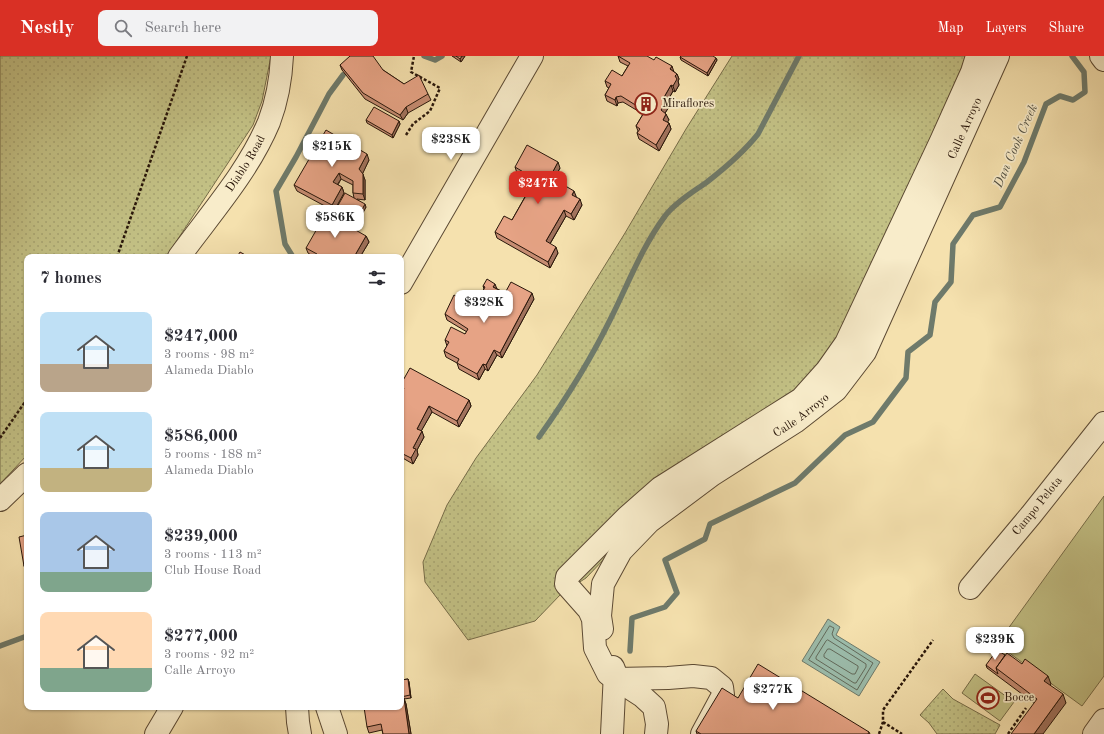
<!DOCTYPE html>
<meta charset="utf-8">
<style>
body{margin:0;font-family:"Old Standard TT",serif;background:#f2f2f3;color:#2b2b33;height:100vh;display:flex;flex-direction:column;font-size:15px;white-space:nowrap}
*{box-sizing:border-box;margin:0}
p{font-size:13px;color:#7c7c81}
.icon{flex:none;width:22px;height:22px;fill:none;stroke:currentColor;stroke-width:2;stroke-linecap:round;stroke-linejoin:round}
.map{position:relative;flex:1;overflow:hidden}
.sheet{position:absolute;left:24px;top:198px;width:380px;height:456px;display:flex;flex-direction:column;background:#fff;border-radius:8px;box-shadow:0 1px 3px #0004}
.sheet>*{flex:none}
.price{position:absolute;translate:-50% -34px;padding:0 9px;border-radius:8px;background:#fff;color:#222;font-size:13px;line-height:26px;filter:drop-shadow(0 1px 2px #0008)}
.price::after{content:'';position:absolute;left:50%;top:24px;width:12px;height:9px;margin-left:-6px;background:inherit;clip-path:polygon(0 0,100% 0,50% 100%)}
.price.on{background:#d93025;color:#fff}
ul{padding:0;list-style:none}
li{display:flex;align-items:center;gap:12px;height:100px;padding:0 16px}
li span{display:grid;place-items:center;flex:none;width:112px;height:80px;border-radius:8px;color:#555}
li>.icon{margin-inline-start:auto}
span .icon{width:48px;height:48px;fill:#fffc;stroke-width:1}
li b{font-size:17px}
h2{display:flex;justify-content:space-between;align-items:center;height:48px;padding:0 16px;font-size:17px}
header{display:flex;align-items:center;gap:24px;box-sizing:border-box;height:56px;padding:0 20px;background:#d93025;color:#fff}
header strong{font-size:19px}
nav{display:flex;gap:22px;margin-inline-start:auto;font-size:14px}
.search{width:280px;height:36px;background:#f2f2f3;display:flex;align-items:center;gap:10px;box-sizing:border-box;padding:0 14px;border-radius:8px;color:#7c7c81;font-size:15px}
.map>svg:first-child{display:block}
</style>
<header>
<strong>Nestly</strong>
<div class="search"><svg class="icon" aria-label="search" viewBox="0 0 24 24"><circle cx="10" cy="10" r="6"/><path d="M15 15l6 6"/></svg>Search here</div>
<nav><a>Map</a><a>Layers</a><a>Share</a></nav>
</header>
<div class="map">
<svg width="1104" height="678" viewBox="0 0 1104 678">
<defs>
<pattern id="grass-dots" width="8" height="8" patternUnits="userSpaceOnUse"><rect width="8" height="8" fill="#c3c185"/><path d="M2 2h.1M6 6h.1" fill="none" stroke="#a8a572" stroke-width="1.8" stroke-linecap="round"/></pattern>
</defs>
<rect width="100%" height="100%" fill="#f5e1ae"/>
<filter id="stains"><feTurbulence type="fractalNoise" baseFrequency=".005" numOctaves="4"/><feColorMatrix values="0 0 0 0 .2 0 0 0 0 .09 0 0 0 0 .02 0 0 0 .5 -.17"/></filter>
<radialGradient id="worn" r=".72"><stop offset=".6" stop-color="#630" stop-opacity="0"/><stop offset="1" stop-color="#630" stop-opacity=".3"/></radialGradient>
<path fill="url(#grass-dots)" stroke="#766c48" d="M0,0h271l-9,45 -9,24 -87,132h-139v198l-27,29z
M732,0h258l-148,317 -195,141 -61,64 -25,16 -26,27 -67,19 -43,-58 -2,-20 24,-57 29,-47 61,-83 88,-142 61,-104z
M943,633l10,10 47,26 -5,9h-58l-8,-11 -9,-8z"/>
<path fill="#c3c185" stroke="#766c48" d="M1104,440v180l-22,30 -85,-62z
M975,618l39,28 -14,19 -38,-28z"/>
<path fill="#9cbdac" stroke="#6e7a6b" d="M828,563l12,8 -4,8 44,27 -21,34 -57,-35z"/>
<g fill="none" stroke-linecap="round" stroke-linejoin="round">
<path stroke="#626a5b" stroke-width="1" d="M830,570l4,2 -2,6 2,4 39,25 -16,27 -48,-30z
M828,584l38,24v3l-10,16h-2l-38,-24v-2l10,-16z
M828,593h2l28,17v2l-3,6h-3l-28,-17v-2z"/>
<path stroke="#6e7a6b" stroke-width="5.5" d="M424,0l11,4 7,-4
M293,201l-8,-13 -9,-53 20,-34 33,-63 14,-19
M539,381c27,-38 52,-78 72,-119 17,-34 31,-71 54,-102 11,-14 28,-24 42,-34 18,-14 36,-29 51,-48l41,-78
M0,590l27,-10
M630,595l2,-33 33,-11 12,-14 -12,-33 40,-21 5,-15 85,-41 50,-48 28,-13 33,-44 2,-26 22,-17 5,-33 16,-20 2,-38 20,-29 27,-8 24,-45 22,-58 14,-8 13,4 12,-8 -1,-20 -12,-16"/>
<g stroke="#5b4933" stroke-width="24">
<g id="minor">
<path d="M1101,0l3,4"/>
<path id="s1" d="M179,201c32,-44 69,-85 90,-135 8,-21 12,-44 13,-66"/>
<path d="M401,227l131,-227"/>
<path d="M0,444l27,-26"/>
<path id="s2" d="M970,532l61,-73 73,-92"/>
<path id="s3" d="M602,573l-2,-13 3,-32 18,-33 28,-29 63,-47 83,-53 41,-32 29,-38 133,-296"/>
<path d="M615,623l53,-1 25,-2 18,2 11,9 1,8 -21,39"/>
<path d="M297,651l1,15 2,12"/>
<path d="M327,651l9,27"/>
<path d="M156,678l16,-27"/>
<path d="M612,678l3,-62 -2,-5"/>
<path d="M656,678l1,-10 -3,-17 -12,-11 -34,-22 -13,-26 -2,-29 -4,-9 -23,-26 1,-7 60,-60 33,-29 141,-89 26,-29 19,-27 95,-202 31,-69 5,-16"/>
<path d="M1094,678l10,-14"/>
</g>
</g>
<path stroke="#28160a" stroke-width="2.5" stroke-dasharray="3 2" stroke-linecap="butt" d="M406,79l7,-11 17,-13 10,-23 -29,-16 3,-16
M117,201l70,-201
M0,382l27,-39
M883,666l19,12
M879,678l4,-12v-12l50,-70
M1008,678l18,-26"/>
<use href="#minor" stroke="#f8ecca" stroke-width="22"/>
</g>
<path fill="#c68c72" stroke="#28160a" d="M452,0h13l-4,6z
M618,0l56,16 3,2 2,5 -1,2 1,4 -4,7 -2,-1 -6,11 2,5 -4,6 4,7 -2,2 2,1 2,6 -12,22 -20,-12 -2,-6 1,-2 -2,-5 7,-12 -20,-12 -5,1 -1,3 -10,-5 -2,-6 4,-7 -2,-1 -2,-6 17,-5 6,-10 -8,-4z
M680,1l36,1 1,2 -9,16 -27,-16z
M340,9l43,5 21,14 24,10 3,6 -23,13 -5,7 -38,-21 -23,-29z
M366,64l33,1 1,3 -7,14 -26,-15z
M369,104l-7,14 3,6v20l-8,-1 9,8 -9,17 -20,-12 -1,-3 18,-11 -1,-5v-8l-12,-6 -3,6 4,2 2,6 -10,18 -37,-20 -3,-6z
M515,111l45,1 -6,11 22,17v1l6,8 -8,15 -8,-4 -16,28 8,9 -8,15 -53,-30 -2,-6 17,-12 14,-25 -7,-3 -2,-6 6,-10 -6,-3z
M366,180l3,6 -9,15h-46l-6,-4 -2,-5z
M483,230l14,3 8,4 29,6 -32,59 -5,-3 -9,16 -3,-2 -6,11 -20,-11 -2,-6 -11,-6 -2,-6 3,-5 -2,-6 20,-6 2,-2 -20,-12 -2,-6 30,-8 9,-17z
M401,328l68,16 2,6 -12,21 -27,-15 -11,19 3,6 -7,13 1,5 -5,9 -12,-7v-64l1,-2 -1,-2z
M27,479v37h-1l-2,-6z
M1005,599l46,29 -1,1 16,18h-32l-47,-35 -1,-3z
M408,623l1,3 2,16 -7,1 2,5 5,30h-28l-1,-4 -13,3 -2,-6 34,-20v-27z
M738,642l131,34 1,2h-173l-1,-3z"/>
<path fill="#a1725d" stroke="#28160a" d="M462,0h3l-4,6 -1,-3z
M716,2l1,2 -9,16 -1,-3z
M672,10l2,6 -4,-3z
M677,18l2,5 -1,2 1,4 -4,7 -2,-6 2,-10z
M671,29l2,6 -6,11 2,5 -6,9 -2,-6 2,-11z
M616,41l2,6 -1,3 -2,-6z
M406,51l2,6 -5,7 -3,-5z
M666,58l3,6 -4,6 -2,-6z
M399,65l1,3 -7,14 -1,-3z
M669,67l2,6 -12,22 -3,-6z
M367,98l2,6 -7,15 -3,-6z
M558,106l2,6 -8,15 -2,-6z
M339,117l2,6 -6,9 -2,-6z
M363,118l2,6v20l-2,-6z
M342,131l2,6 -10,18 -2,-6z
M574,135l2,5 -2,5 -2,-6z
M580,143l2,6 -8,15 -3,-6z
M365,148l1,3 -9,17 -1,-3z
M564,154l2,6 -18,31 -2,-6z
M366,180l3,6 -9,15h-6z
M556,191l2,6 -8,15 -2,-6z
M495,228l2,5 -4,-2z
M532,237l2,6 -32,59 -2,-5z
M494,294l3,5 -9,16 -2,-6z
M483,308l2,5 -6,11 -2,-6z
M469,344l2,6 -12,21 -2,-6z
M429,350l3,6 -13,23 -2,-6z
M422,375l2,6 -7,13 1,5 -5,9 -2,-6 2,-10z
M1048,620l3,8 -4,5 -3,-8z
M408,623l1,3 2,16 -1,-3z
M1063,638l3,9 -23,31h-9z
M404,642l2,6 5,30h-2z"/>
<path fill="#e6a385" stroke="#28160a" d="M350,0h23l10,14 21,14 15,-9 9,19 -22,13 -6,8 -37,-22 -23,-28z
M456,0h6l-2,3z
M618,0h29l7,4 2,-3 16,9 -2,3 7,5 -2,2 2,3 -4,7 -2,-1 -8,14 4,2 -6,9 5,4 -3,6 6,3 -13,22 -19,-12 3,-4 -4,-3 9,-15 -24,-15 -5,1 -1,3 -10,-5 6,-11 -6,-3 7,-11 10,6 8,-13z
M681,0h32l3,2 -9,15 -27,-16z
M374,51l25,14 -7,14 -26,-15z
M326,74l41,24 -8,15 4,5v20l-10,-1v-12l-14,-8 -6,9 9,5 -10,18 -38,-20z
M527,89l31,17 -8,15 24,14 -2,4 8,4 -9,15 -7,-4 -18,31 10,6 -8,15 -53,-30 9,-16 8,4 16,-28 -11,-6 8,-13 -10,-6z
M345,137l20,11 -9,17 -20,-12z
M326,157l40,23 -12,21h-38l1,-3 -11,-6z
M240,196l9,5h-12z
M487,223l8,5 -2,3 12,6 6,-11 21,11 -32,60 -6,-3 -8,15 -3,-1 -6,10 -20,-11 2,-4 -15,-8 5,-9 -4,-2 6,-13 14,7 3,-5 -23,-15 9,-19 21,11 10,-19 -2,-1z
M410,312l59,32 -12,21 -28,-15 -12,23 5,2 -9,17 3,1 -5,9 -10,-5v-60l3,-5 -3,-2v-2z
M27,479v31h-3l-5,-29z
M997,594l8,5 -9,13 2,6 -12,-9z
M1007,597l15,11 3,-5 23,17 -4,5 19,13 -29,40h-23l26,-35 -41,-31z
M758,608l111,68 -1,2h-167l-5,-3 26,-43 16,10z
M408,623l2,16 -9,2v-17z
M404,642l5,36h-26l-2,-10 -14,3 -3,-20h37v-8z"/>
<defs>
<g id="building-ring" transform="scale(1.15)"><circle r="9.5" fill="#f8ecca" stroke="#8f2418" stroke-width="1.5"/><path d="M-4-6H4V6H1V3H-1V6H-4ZM-2.5-4.3h1.7v1.8h-1.7ZM.8-4.3h1.7v1.8H.8ZM-2.5-1h1.7V.8h-1.7ZM.8-1h1.7V.8H.8Z" fill="#8f2418"/></g>
<g id="stadium-ring" transform="scale(1.15)"><circle r="9.5" fill="#f8ecca" stroke="#8f2418" stroke-width="1.5"/><path d="M0-5a6.5 5 0 1 0 0 10a6.5 5 0 1 0 0-10ZM-3.5-1.8h7v3.6h-7Z" fill="#8f2418"/></g>
</defs>
<g fill-rule="evenodd">
<use href="#building-ring" x="646" y="48"/>
<use href="#stadium-ring" x="988" y="642"/>
</g>
<g text-anchor="middle" dominant-baseline="central" stroke-width="3.5" stroke-linejoin="round" paint-order="stroke">
<g font-size="12" fill="#28160a" stroke="#f8ecca" text-anchor="start">
<text x="662" y="48">Miraflores</text>
<text x="1004" y="642">Bocce</text>
</g>
<g font-size="12" fill="#28160a" stroke="#f8ecca">
<text stroke="none"><textPath href="#s3" startOffset="645">Calle Arroyo</textPath></text>
<text stroke="none"><textPath href="#s1" startOffset="115">Diablo Road</textPath></text>
<text stroke="none"><textPath href="#s3" startOffset="309">Calle Arroyo</textPath></text>
<text stroke="none"><textPath href="#s2" startOffset="106">Campo Pelota</textPath></text>
</g>
<g font-size="13" font-style="italic" fill="#515043" stroke="#f8ecca">
<text transform="translate(1016 90) rotate(-66)">Dan Cook Creek</text>
</g>
</g>
<rect width="100%" height="100%" filter="url(#stains)"/>
<rect width="100%" height="100%" fill="url(#worn)"/>
</svg>
<b class="price" style="left:451px;top:105px">$238K</b>
<b class="price" style="left:332px;top:112px">$215K</b>
<b class="price on" style="left:538px;top:149px">$247K</b>
<b class="price" style="left:335px;top:183px">$586K</b>
<b class="price" style="left:484px;top:268px">$328K</b>
<b class="price" style="left:995px;top:605px">$239K</b>
<b class="price" style="left:773px;top:655px">$277K</b>
<section class="sheet">
<h2>7 homes<svg class="icon" aria-label="filters" viewBox="0 0 24 24"><path d="M4 7h16M4 17h16"/><circle cx="9" cy="7" r="2"/><circle cx="15" cy="17" r="2"/></svg></h2>
<ul>
<li><span style="background:linear-gradient(#bfe0f5 65%,#b9a48a 0)"><svg class="icon" aria-label="home" viewBox="0 0 24 24"><path d="M3 11l9-7 9 7M6 9v11h12V9"/></svg></span><div><b>$247,000</b><p>3 rooms · 98 m²</p><p>Alameda Diablo</p></div></li>
<li><span style="background:linear-gradient(#bfe0f5 70%,#c2b280 0)"><svg class="icon" aria-label="home" viewBox="0 0 24 24"><path d="M3 11l9-7 9 7M6 9v11h12V9"/></svg></span><div><b>$586,000</b><p>5 rooms · 188 m²</p><p>Alameda Diablo</p></div></li>
<li><span style="background:linear-gradient(#a9c7e8 75%,#7fa58c 0)"><svg class="icon" aria-label="home" viewBox="0 0 24 24"><path d="M3 11l9-7 9 7M6 9v11h12V9"/></svg></span><div><b>$239,000</b><p>3 rooms · 113 m²</p><p>Club House Road</p></div></li>
<li><span style="background:linear-gradient(#ffd9b3 70%,#7fa58c 0)"><svg class="icon" aria-label="home" viewBox="0 0 24 24"><path d="M3 11l9-7 9 7M6 9v11h12V9"/></svg></span><div><b>$277,000</b><p>3 rooms · 92 m²</p><p>Calle Arroyo</p></div></li>
</ul>
</section>
</div>
